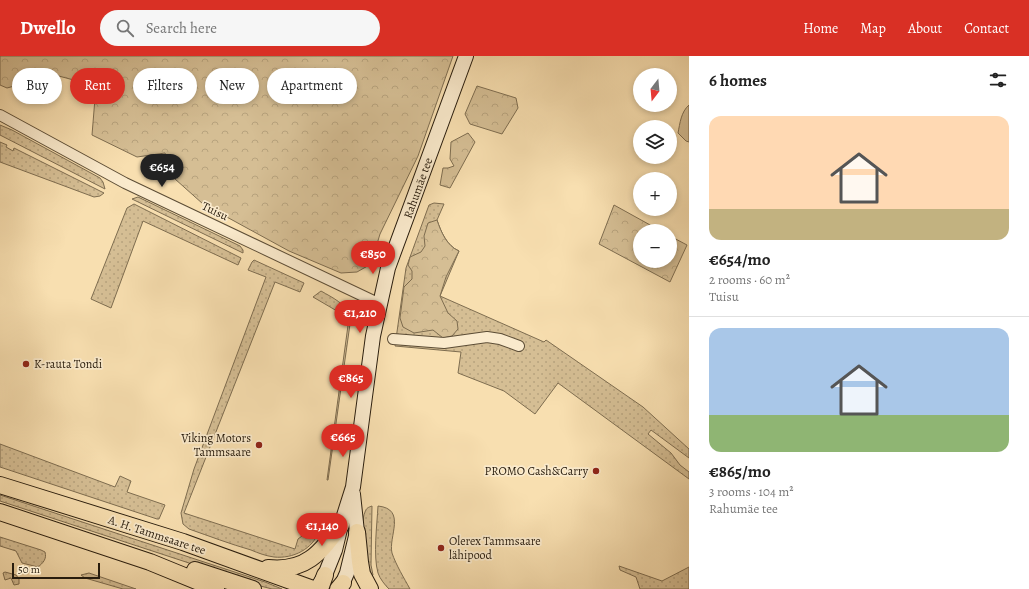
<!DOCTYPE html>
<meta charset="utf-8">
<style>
body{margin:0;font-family:Alegreya,serif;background:#f6f6f6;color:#222;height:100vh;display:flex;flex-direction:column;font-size:15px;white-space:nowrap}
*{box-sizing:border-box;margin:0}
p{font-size:13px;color:#767676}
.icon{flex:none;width:22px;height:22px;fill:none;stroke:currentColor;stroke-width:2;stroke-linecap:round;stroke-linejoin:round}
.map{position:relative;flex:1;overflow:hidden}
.drawer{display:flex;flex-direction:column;background:#fff;width:340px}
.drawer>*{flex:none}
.hud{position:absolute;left:12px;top:12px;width:380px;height:36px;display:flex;gap:8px}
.needle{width:26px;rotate:196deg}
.buttons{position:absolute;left:633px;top:12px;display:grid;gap:8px}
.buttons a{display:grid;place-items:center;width:44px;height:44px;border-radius:50%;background:#fff;box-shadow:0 2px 6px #0003;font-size:20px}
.scale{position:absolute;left:12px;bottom:10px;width:88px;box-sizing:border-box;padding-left:4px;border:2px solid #281c0d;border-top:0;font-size:11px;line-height:14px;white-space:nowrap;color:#281c0d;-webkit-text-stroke:3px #faeacc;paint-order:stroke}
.price{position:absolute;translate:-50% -34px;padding:0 9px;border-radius:14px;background:#d93025;color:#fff;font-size:13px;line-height:26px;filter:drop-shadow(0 1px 2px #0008)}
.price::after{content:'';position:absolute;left:50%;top:24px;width:12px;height:9px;margin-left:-6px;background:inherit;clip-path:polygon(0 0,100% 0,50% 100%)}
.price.selected{background:#222;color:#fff}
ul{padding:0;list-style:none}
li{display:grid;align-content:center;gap:8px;height:212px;padding:0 20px}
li+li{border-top:1px solid #e0e0e0}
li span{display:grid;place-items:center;height:124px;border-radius:12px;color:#555}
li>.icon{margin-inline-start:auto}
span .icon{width:72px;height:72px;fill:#fffc;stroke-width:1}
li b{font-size:17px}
h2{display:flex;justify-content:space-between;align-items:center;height:48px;padding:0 20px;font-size:17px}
.chip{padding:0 14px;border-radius:18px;background:#fff;box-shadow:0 2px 6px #0003;font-size:14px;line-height:36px}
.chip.selected{background:#d93025;color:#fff}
header{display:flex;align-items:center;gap:24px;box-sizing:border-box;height:56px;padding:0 20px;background:#d93025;color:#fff}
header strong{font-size:19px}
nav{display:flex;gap:22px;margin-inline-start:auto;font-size:14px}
.search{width:280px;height:36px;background:#f6f6f6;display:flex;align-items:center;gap:10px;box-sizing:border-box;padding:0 14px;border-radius:22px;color:#767676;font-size:15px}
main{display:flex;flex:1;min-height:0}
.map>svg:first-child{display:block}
</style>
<header>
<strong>Dwello</strong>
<div class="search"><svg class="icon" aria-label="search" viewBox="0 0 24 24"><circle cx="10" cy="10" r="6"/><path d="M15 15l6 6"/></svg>Search here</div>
<nav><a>Home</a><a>Map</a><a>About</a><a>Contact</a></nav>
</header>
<main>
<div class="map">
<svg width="689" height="533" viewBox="0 0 689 533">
<defs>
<pattern id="green-dots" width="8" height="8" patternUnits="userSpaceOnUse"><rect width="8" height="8" fill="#d5be94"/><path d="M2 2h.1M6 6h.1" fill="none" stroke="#b7a37e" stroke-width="1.8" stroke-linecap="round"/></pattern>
<pattern id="forest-crowns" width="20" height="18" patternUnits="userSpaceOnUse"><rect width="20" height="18" fill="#d5be94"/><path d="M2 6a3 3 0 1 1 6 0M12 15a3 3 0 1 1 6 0" fill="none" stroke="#b7a37e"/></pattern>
</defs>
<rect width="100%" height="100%" fill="#f8dfb0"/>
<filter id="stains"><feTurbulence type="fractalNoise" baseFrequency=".005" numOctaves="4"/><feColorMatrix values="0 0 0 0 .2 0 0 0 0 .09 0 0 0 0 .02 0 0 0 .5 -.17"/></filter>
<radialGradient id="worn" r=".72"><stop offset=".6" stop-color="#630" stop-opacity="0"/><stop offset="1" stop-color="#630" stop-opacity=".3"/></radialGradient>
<path fill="url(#green-dots)" stroke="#7e6d50" d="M0,69l12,5 88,48 3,4 2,7 -105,-54z
M0,86l7,3 -1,2 7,4 1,-3 90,45 -4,3 -6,1 -94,-35z
M138,141l102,49 3,4v3l-111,-54z
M434,147l10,1 -7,16c4,12 10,26 22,31l-19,45 104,46 2,-2 97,67 46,42v9l-38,-28 -3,4 23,19 9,12 9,7v7l-131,-96 -23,31 -31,-23 -46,-18 3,-21 -66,-6 11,-78 23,-63z
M134,148l107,54 -3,7 -95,-44 -32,87 -20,-9 36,-91z
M254,204l50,23 -4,9 -25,-10 -91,231 111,36 3,-10 12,-9 9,1c-6,18 -26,28 -45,26 -8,-1 -16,-4 -23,-7 -21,-6 -42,-14 -62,-21l-6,-5 -2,-11 13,-44 72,-192 -18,-7 4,-8z
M321,235c12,7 24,12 30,26l-23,163h-1l22,-162 -36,-21z
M0,388l115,43 5,-11 11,5 -4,11 38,13 -6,14h-2l-157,-52z
M0,439l265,87 17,7h-10l-19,-5 -253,-83z
M372,450l-1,59 2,10 -4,2c-2,-15 -10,-52 -4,-65 1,-4 4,-5 7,-6z
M378,450c29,3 10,31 14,47 4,12 12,25 18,36h-21c-4,-4 -9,-10 -11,-16 -5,-17 -1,-48 0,-67z
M0,481l41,13 4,2c2,7 -2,11 -7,15l-16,-4 -6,-12 -16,-5z
M619,510l43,15 27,-14v22h-49l-4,-12 -16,-7z
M5,516l11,3 3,4v5l-5,1 -3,-7 -6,2 -2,-7z
M89,517l47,16h-13l-38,-11 -4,-3z"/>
<path fill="url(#forest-crowns)" stroke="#7e6d50" d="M0,0h453l-35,100 -38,78 -9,30 -14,8 -16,1 -52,-22 -86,-47 -28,-25 -10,-26 -28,4 -45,-22 4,-49 -41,-11 -48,13 -7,-3z
M477,30l39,12 2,10 -16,26 -32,-10 -5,-10z
M468,77l7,9 -25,46 -10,-3 3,-17h5l6,-2 -4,-7 1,-17z
M614,149l47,26h-21v30h30v-25l17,9 -17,37 -71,-38z
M437,164c4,12 10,26 22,31l-13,26 -6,19 8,17 9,8 1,8 -6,7 -9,2 -10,-8 -19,3 -11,-6 -3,-9 4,-31 8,-8v-8l-4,-6 2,-8 11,-5 4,-6 -1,-10 4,-13z"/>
<path fill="#d5be94" stroke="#7e6d50" d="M689,49v37l-3,-1 -8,-8c2,-10 3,-21 11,-28z"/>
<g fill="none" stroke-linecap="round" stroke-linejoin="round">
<g stroke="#5c4d36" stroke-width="12">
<path id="street" d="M0,59l125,68 255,121
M393,283l51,4 43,-6 13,2 19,7"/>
</g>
<g stroke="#281c0d" stroke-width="16">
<path id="secondary" d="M319,529l6,-10 10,-25 6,-25 12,-38 20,-151 15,-68 78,-212
M340,533l7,-16 10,-41 -4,-38"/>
</g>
<g stroke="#281c0d" stroke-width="18">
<path id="primary" d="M0,429l183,57 130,47
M0,456l150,50 66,27
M357,476l3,30 2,12 8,15
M268,512c38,4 52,-15 73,-43
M195,514l58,19
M320,533l5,-14
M338,533l5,-6"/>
</g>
<use href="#street" stroke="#faeacc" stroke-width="10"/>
<use href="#secondary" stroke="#faeacc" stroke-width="14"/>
<use href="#primary" stroke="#f8dfb0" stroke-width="16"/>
</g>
<g fill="#8f2418" stroke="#faeacc" stroke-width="1.5">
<circle cx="26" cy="308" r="4"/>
<circle cx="259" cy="389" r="4"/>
<circle cx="596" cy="415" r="4"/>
<circle cx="441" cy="492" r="4"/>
</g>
<g text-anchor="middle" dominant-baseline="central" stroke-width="3.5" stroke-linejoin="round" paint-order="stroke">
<g font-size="12" fill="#281c0d" stroke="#faeacc">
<text transform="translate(418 132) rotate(-70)">Rahumäe tee</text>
<text transform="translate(215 155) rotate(26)">Tuisu</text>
<text transform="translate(157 479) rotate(18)">A. H. Tammsaare tee</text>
</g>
<g font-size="12" fill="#281c0d" stroke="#faeacc" text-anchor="start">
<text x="34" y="308">K-rauta Tondi</text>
<text x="251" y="382" text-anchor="end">Viking Motors<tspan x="251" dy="14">Tammsaare</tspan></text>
<text x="588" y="415" text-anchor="end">PROMO Cash&amp;Carry</text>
<text x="449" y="485">Olerex Tammsaare<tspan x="449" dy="14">lähipood</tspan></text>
</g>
</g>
<rect width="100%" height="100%" filter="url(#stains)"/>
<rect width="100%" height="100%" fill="url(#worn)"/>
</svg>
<div class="buttons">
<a><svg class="needle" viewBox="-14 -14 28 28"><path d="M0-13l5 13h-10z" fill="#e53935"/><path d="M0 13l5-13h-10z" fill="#767676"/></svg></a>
<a><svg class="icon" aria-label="layers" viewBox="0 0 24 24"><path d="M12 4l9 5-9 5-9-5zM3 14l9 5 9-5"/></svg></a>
<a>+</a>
<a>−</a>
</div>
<div class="scale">50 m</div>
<b class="price selected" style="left:162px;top:132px">€654</b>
<b class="price" style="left:373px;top:219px">€850</b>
<b class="price" style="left:360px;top:278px">€1,210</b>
<b class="price" style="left:351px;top:343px">€865</b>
<b class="price" style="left:343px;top:402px">€665</b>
<b class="price" style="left:322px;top:491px">€1,140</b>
<div class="hud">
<a class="chip">Buy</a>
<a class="chip selected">Rent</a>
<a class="chip">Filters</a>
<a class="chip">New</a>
<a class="chip">Apartment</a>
</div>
</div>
<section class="drawer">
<h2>6 homes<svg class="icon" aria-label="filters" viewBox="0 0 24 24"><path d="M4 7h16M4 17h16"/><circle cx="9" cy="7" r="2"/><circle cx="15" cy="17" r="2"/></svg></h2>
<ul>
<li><span style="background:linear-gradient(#ffd9b3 75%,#c2b280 0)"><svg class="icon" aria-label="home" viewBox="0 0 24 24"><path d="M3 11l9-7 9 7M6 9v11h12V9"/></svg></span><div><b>€654/mo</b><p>2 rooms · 60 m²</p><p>Tuisu</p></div></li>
<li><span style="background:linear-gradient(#a9c7e8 70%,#8fb573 0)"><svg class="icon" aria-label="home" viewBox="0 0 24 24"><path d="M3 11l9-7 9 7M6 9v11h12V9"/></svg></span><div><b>€865/mo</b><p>3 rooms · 104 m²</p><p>Rahumäe tee</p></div></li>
</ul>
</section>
</main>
